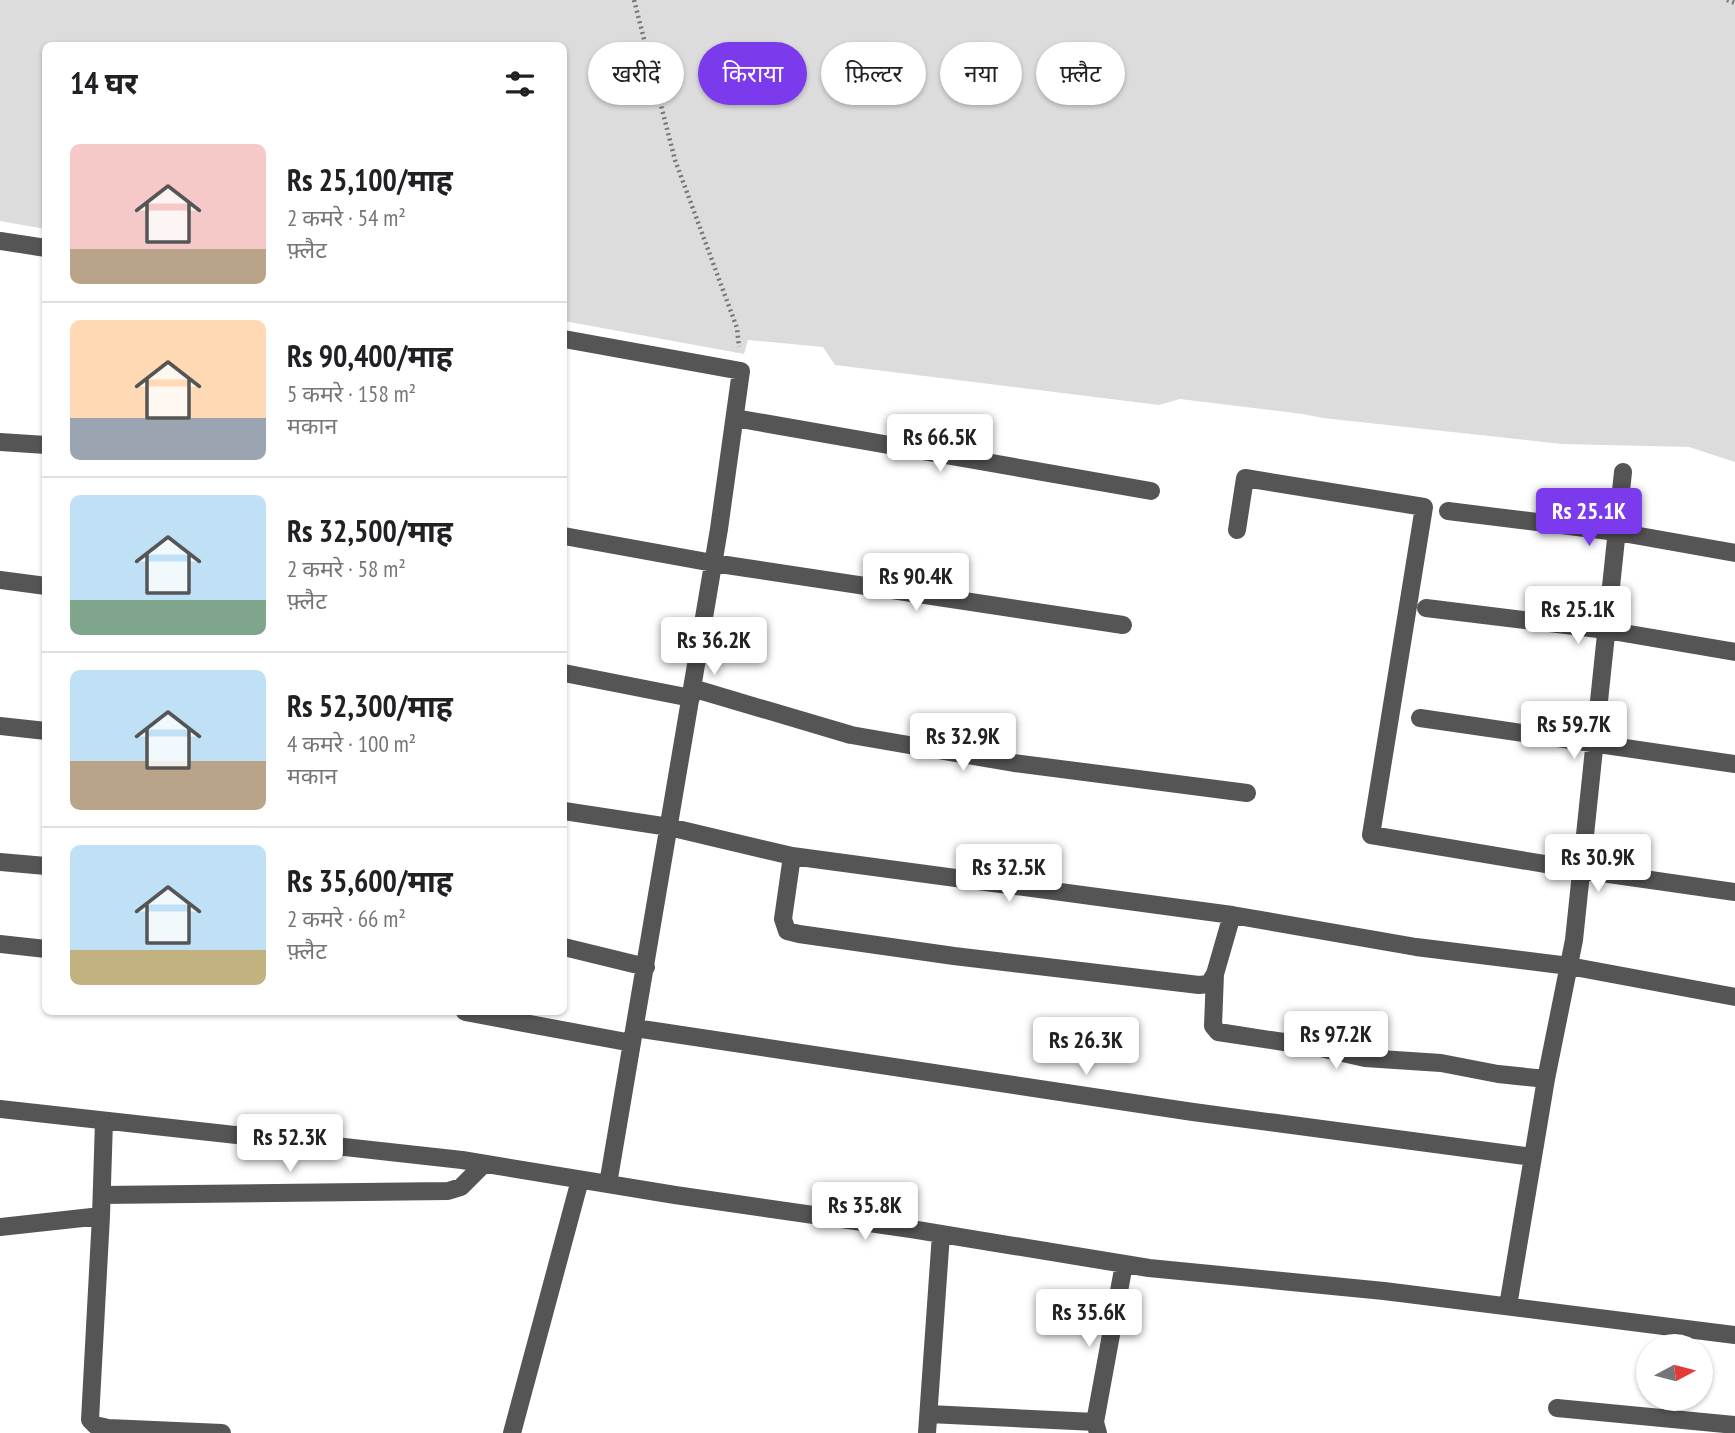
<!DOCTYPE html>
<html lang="hi">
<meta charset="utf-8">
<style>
body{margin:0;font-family:"PT Sans Narrow","Noto Sans Devanagari",sans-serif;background:#f2f2f2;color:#202124;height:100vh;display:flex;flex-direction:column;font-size:26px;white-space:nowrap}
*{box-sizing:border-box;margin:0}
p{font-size:23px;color:#757577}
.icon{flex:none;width:38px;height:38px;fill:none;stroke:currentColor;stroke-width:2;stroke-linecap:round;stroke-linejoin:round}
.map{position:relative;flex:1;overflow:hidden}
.sheet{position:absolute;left:42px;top:42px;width:525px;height:973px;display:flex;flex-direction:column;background:#fff;border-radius:10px;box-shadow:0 2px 5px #0004}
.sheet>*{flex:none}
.banner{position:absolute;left:588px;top:42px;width:665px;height:63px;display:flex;gap:14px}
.needle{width:46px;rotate:83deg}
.controls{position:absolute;left:1636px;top:1334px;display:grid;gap:14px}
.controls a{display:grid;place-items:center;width:77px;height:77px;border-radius:50%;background:#fff;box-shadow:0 2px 5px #0004;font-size:35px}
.price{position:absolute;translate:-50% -60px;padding:0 16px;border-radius:7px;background:#fff;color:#222;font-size:23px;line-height:46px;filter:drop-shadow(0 2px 4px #0008)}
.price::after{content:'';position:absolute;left:50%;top:42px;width:21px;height:16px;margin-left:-10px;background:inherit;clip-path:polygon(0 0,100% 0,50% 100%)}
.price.current{background:#7c3aed;color:#fff}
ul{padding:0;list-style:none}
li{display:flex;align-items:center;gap:21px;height:175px;padding:0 28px}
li+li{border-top:2px solid #e0e0e0}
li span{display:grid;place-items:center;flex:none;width:196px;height:140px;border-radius:10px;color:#555}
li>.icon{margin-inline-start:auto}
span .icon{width:84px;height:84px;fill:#fffc;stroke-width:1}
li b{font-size:30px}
h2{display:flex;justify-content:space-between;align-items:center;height:84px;padding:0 28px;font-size:30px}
.chip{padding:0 24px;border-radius:32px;background:#fff;box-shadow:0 2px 5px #0004;font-size:24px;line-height:63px}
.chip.current{background:#7c3aed;color:#fff}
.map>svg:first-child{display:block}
</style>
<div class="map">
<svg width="1735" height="1433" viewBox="0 0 1735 1433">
<rect width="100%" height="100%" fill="#fff"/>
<path fill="#dcdcdc" d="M0,0h1735v462l-46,-15 -127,-3 -239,-26 -20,-4 -123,-15 -21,6 -324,-40 -12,-18 -75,-7 -4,14 -180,-33v-275h-518l-1,183 -45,-8z"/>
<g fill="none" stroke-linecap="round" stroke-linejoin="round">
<path stroke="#777" stroke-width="4.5" stroke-dasharray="2 3.5" stroke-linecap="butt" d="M634,0l41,160 62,168 2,19
M1727,0l8,3"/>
<path stroke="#555" stroke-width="18" d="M0,241l46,7
M564,339l177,32 -22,158 -111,655
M735,418l416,73
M0,442l46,3
M1448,511l169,21 118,21
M1237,530l8,-52 179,29 -53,328 210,35 154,22
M564,536l149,27 410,62
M0,580l46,6
M1426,608l180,22 129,22
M564,673l127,25
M692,688l159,47 163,28 233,30
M1420,718l315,46
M0,726l46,5
M564,811l105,16 123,29 -9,63 4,12 12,3 155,22 245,29 10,-1 6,-10 17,-59 184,32 153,19 166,31
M792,856l440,59
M0,862l46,4
M0,944l46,5
M564,947l82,20
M1215,974l-2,52 5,6 98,15 49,11 76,5 57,11 48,5
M465,1012l167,31
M635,1028l558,84 340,45
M0,1109l462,51 213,35 236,34 238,39 235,23 351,44
M104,1121l-3,95 -11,204 5,5 13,3 114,5
M102,1195l346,-4 13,-4 23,-23
M0,1227l101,-11
M1508,1306l38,-227 28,-139 49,-468
M1557,1408l178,17
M929,1414l166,8
M512,1433l68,-253
M927,1433l14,-199
M1098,1433l-3,-11 29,-158"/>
</g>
</svg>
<div class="controls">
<a><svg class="needle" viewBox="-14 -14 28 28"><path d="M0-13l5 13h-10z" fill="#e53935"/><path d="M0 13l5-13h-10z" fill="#757577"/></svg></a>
</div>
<b class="price" style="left:940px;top:474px">Rs 66.5K</b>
<b class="price current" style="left:1589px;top:548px">Rs 25.1K</b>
<b class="price" style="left:916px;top:613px">Rs 90.4K</b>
<b class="price" style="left:1578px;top:646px">Rs 25.1K</b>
<b class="price" style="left:714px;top:677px">Rs 36.2K</b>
<b class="price" style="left:1574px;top:761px">Rs 59.7K</b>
<b class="price" style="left:963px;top:773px">Rs 32.9K</b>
<b class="price" style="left:1598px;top:894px">Rs 30.9K</b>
<b class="price" style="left:1009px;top:904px">Rs 32.5K</b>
<b class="price" style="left:1336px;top:1071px">Rs 97.2K</b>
<b class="price" style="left:1086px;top:1077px">Rs 26.3K</b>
<b class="price" style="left:290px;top:1174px">Rs 52.3K</b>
<b class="price" style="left:865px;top:1242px">Rs 35.8K</b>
<b class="price" style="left:1089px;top:1349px">Rs 35.6K</b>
<div class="banner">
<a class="chip">खरीदें</a>
<a class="chip current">किराया</a>
<a class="chip">फ़िल्टर</a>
<a class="chip">नया</a>
<a class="chip">फ़्लैट</a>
</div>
<section class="sheet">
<h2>14 घर<svg class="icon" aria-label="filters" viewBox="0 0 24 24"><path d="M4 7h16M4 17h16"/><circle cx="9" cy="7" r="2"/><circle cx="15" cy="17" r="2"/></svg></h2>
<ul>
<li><span style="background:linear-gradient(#f6c9c9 75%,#b9a48a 0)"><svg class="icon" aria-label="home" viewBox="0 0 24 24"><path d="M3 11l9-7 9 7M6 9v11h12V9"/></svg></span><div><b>Rs 25,100/माह</b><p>2 कमरे · 54 m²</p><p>फ़्लैट</p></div></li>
<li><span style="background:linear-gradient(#ffd9b3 70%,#9aa5b1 0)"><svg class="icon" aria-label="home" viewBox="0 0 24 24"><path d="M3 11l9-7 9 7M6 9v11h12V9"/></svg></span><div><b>Rs 90,400/माह</b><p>5 कमरे · 158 m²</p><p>मकान</p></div></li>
<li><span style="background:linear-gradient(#bfe0f5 75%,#7fa58c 0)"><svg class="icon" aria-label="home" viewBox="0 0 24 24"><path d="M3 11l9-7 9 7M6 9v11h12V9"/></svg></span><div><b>Rs 32,500/माह</b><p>2 कमरे · 58 m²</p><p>फ़्लैट</p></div></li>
<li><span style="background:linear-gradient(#bfe0f5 65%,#b9a48a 0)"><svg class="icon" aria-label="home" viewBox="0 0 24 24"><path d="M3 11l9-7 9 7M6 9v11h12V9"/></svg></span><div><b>Rs 52,300/माह</b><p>4 कमरे · 100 m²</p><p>मकान</p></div></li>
<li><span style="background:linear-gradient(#bfe0f5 75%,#c2b280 0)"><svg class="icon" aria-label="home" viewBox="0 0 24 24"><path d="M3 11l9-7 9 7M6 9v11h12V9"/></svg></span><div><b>Rs 35,600/माह</b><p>2 कमरे · 66 m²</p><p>फ़्लैट</p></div></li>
</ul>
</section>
</div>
